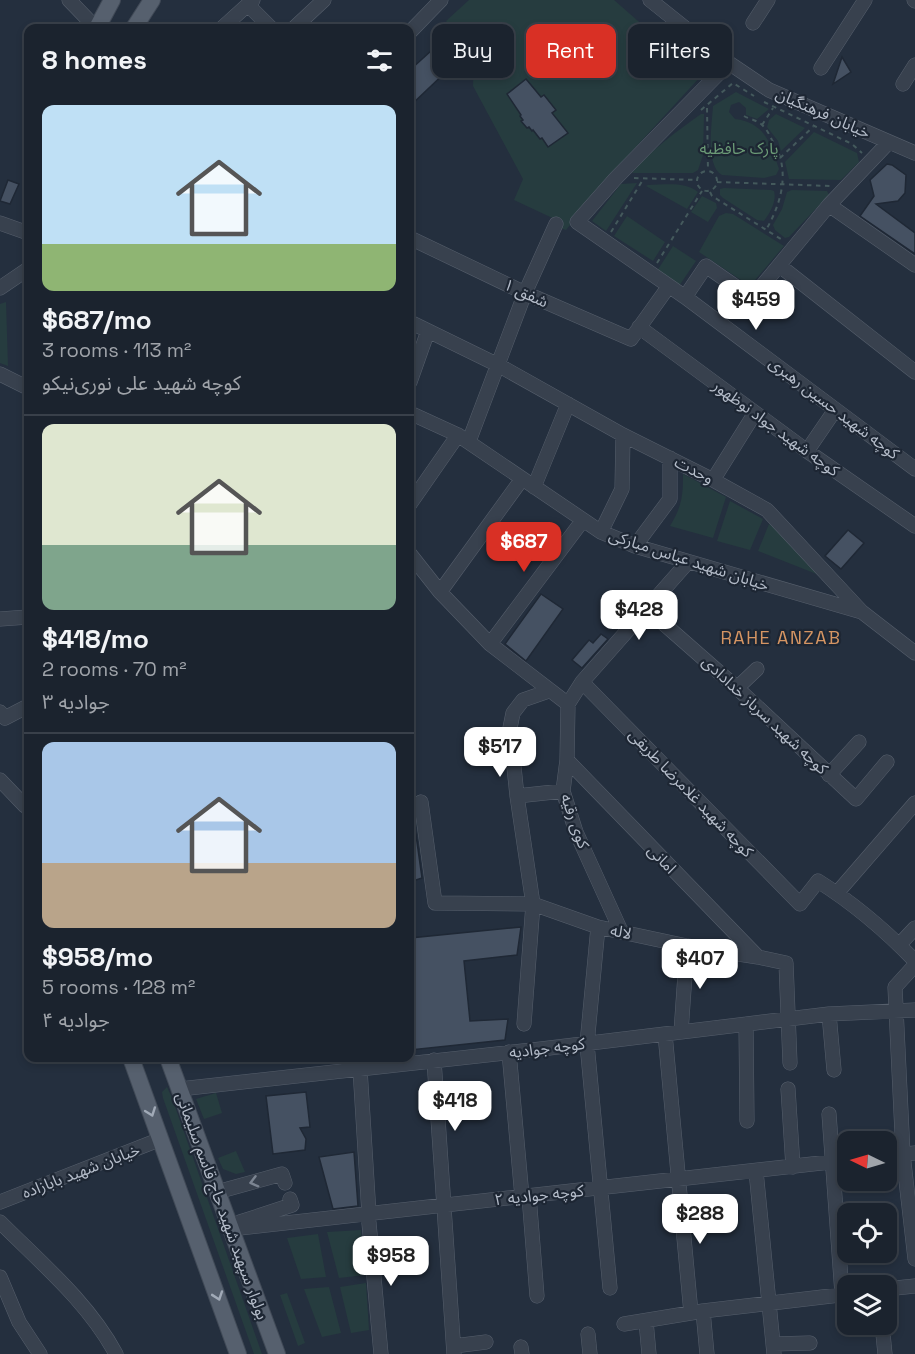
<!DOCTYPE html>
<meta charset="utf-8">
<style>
body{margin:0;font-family:"Space Grotesk","Noto Sans Arabic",sans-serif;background:#242b36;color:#f1f3f6;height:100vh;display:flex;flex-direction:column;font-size:22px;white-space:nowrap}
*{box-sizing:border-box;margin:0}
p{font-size:20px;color:#a0a4aa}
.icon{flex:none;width:33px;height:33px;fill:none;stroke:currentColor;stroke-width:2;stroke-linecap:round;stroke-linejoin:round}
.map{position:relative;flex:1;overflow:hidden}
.sheet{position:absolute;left:24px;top:24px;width:390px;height:1038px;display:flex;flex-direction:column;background:#1b232e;border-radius:12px;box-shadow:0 3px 9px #0003,0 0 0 2px #39404a}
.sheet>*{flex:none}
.top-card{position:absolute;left:432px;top:24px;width:393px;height:54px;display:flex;gap:12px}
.needle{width:39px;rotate:275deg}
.controls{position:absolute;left:837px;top:1131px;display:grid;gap:12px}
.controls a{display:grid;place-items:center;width:60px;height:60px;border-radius:12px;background:#1b232e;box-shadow:0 3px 9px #0003,0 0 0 2px #39404a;font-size:30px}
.price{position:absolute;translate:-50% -51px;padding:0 14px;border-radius:12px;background:#fff;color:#222;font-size:20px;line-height:39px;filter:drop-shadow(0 2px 3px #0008)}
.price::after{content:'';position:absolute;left:50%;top:36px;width:18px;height:14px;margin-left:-9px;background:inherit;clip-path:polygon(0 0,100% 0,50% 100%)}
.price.current{background:#d93025;color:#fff}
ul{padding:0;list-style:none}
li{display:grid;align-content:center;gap:12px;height:318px;padding:0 18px}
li+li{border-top:2px solid #39404a}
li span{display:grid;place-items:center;height:186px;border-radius:12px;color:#555}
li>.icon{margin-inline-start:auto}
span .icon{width:108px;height:108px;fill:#fffc;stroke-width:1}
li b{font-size:26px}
h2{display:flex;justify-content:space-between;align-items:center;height:72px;padding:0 18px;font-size:26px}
.pill{padding:0 21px;border-radius:12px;background:#1b232e;box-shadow:0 3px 9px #0003,0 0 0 2px #39404a;font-size:21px;line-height:54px}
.pill.current{background:#d93025;color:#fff}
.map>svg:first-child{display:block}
</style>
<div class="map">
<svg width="915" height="1354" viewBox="0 0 915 1354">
<rect width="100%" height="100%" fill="#242f3e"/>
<path fill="#263c3f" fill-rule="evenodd" d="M469,0h145l87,76 -91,99 -44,55 -6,-2 1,-6 -47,-22 9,-21 -50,-93 1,-35 -28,-30zM526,80l15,17 15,13 -4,3 16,20 -28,6 -7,-9 -6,-2 -5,-7 1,-1 -3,-4 1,-1 -14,-21z
M736,92l33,17 -12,10 -11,-4v-7l-7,-6 -8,3 -2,7 6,7c30,4 35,23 44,50l-3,6 -12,3 -42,-3c-17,-9 -10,-52 -9,-69z
M701,114h3v2l-1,39 -5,15 -5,3h-61c19,-23 45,-42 69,-59z
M776,114l29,14 -24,23 -3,-10 -11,-14 2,-7z
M814,132l43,21 2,9 -18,18 -52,-1 -4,-17z
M637,183l-31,48 -14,-10 29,-37z
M648,185c17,0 36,-4 50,7l-11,17 -41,-23z
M724,188l47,2 3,1c3,10 -4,22 -10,30l-7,-1 -34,-22 -3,-3v-6z
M792,190l35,1 2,4 -40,42 -4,1 -10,-8 -2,-5 9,-16 5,-17z
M702,196l14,7 1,5 -9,14 -17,-10z
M726,213l7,1 51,32 -34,40 -51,-34 20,-36z
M627,216l38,26 -12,19 -39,-25z
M673,246l23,15 -17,25 -22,-15z
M6,302l2,64 -8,-3v-59z
M683,474l43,23 -13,41 -43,-12c12,-20 13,-30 13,-52z
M730,501l33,18 -13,31 -33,-9z
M769,524l13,9 37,42 -61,-24z
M167,1087l5,11 90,256h-8l-91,-256 -1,-6z
M216,1093l6,20 -18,6 -8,-20z
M236,1151l9,21 -9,2 -13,-5 -5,-11z
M361,1230l4,45 -26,3 -12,-46z
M318,1234l8,43 -25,2 -14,-41z
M366,1283l3,47 -18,3 -11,-46z
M329,1287l12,46 -19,4 -18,-48z
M287,1293l18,50 -7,3 -18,-51z"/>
<path fill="#455162" stroke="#1f2835" stroke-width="1.5" d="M454,30l18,18 -23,19 1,1 -40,38v-36z
M842,57l9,15 -18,12z
M526,79l15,18 3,-2 12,15 -4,3 16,20 -20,14 -6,-9 -2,1 -7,-9 -1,1 -3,-4 -2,1 -6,-7 2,-1 -3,-4 1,-1 -14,-21z
M887,164l5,1 14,10 -1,18 -7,8 -22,3 39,29v21l-55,-38 14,-20 -4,-16z
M8,180l11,4 -9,20 -10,-3z
M848,530l16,13 -23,26 -16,-13z
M541,594l22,15 -37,52 -21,-17z
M601,634l7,5 -26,29 -10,-8 17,-20 4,3z
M410,819h1l5,16 6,43 -12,4z
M521,927l-4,28 -53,6 6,60 38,-2 -3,21 -95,10v-112z
M306,1092l4,35 -10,1 6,11 -1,11 -32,4 -7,-58z
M354,1152l4,54 -25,3 -14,-52z"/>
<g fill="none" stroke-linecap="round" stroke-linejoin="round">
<g stroke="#565f6c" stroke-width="15">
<path id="minor" d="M69,0l27,28
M650,0l79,63 40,27 146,63
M914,0l1,1
M248,5l23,23
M753,23l15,-23
M222,28l31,-28
M294,28l30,-28
M410,32l31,-32
M729,63l-113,115 -39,44 108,75 230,172
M821,68l44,-68
M903,84l12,-19
M829,205l86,60
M0,223l28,10
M410,238l115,55 106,46 38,-53
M780,266l135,106
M0,288l28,-19
M685,297l21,-31 46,32 77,-93 60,-63
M410,322l88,43 125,70 90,45 54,30 95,102
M639,327l168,124 108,75
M0,374l28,14
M410,382l18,-51
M410,413l48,22 143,97 34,14 227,66 53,41
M469,441l56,-148 31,-69
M807,451l28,-41
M713,480l42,-67
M534,487l34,-83
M410,504l48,-69
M601,532l21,-43 1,-54
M635,546l35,-47v-41
M410,554l30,38 50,52 78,60
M440,592l82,-113
M647,609l90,79 119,111 31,-37
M0,619l28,-2
M490,644l93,-124
M582,682l218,222 18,-23c35,22 68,50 97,80
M737,688l20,-19
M568,704l-1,56 -4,31 13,41 45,99
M568,704l14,-22 106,-120
M0,712l5,6 23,-12
M567,760l191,197
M829,775l30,-33
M0,780l25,26h3
M517,796l46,-5
M421,802l14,101 98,1 65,23 89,19 71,11 28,6 4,100
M837,893l78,-90
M598,927l-11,117 23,244
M899,945l16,-17
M915,965l-20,22 8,167 12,105
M829,1014l5,56
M524,1024l9,-120 -16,-108 -7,-68 3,-15 10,-13 26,-9
M746,1024l1,97
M681,1032l6,-86
M665,1034l26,279
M509,1052l13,145
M434,1060l20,294
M360,1069l9,145
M180,1089l361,-40 288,-35 86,-4
M788,1089l5,78
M829,1114l13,180
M886,1156l29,-3
M756,1171l18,183
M217,1192l65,-18 3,9
M529,1196l8,100
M0,1202l161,-63
M0,1222c41,41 88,80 116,132
M240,1222l52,-17 -2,-6
M369,1223l12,131
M231,1229l617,-69
M0,1277l19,45 21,32
M886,1289l29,-3
M703,1311l4,43
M646,1321l3,33
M624,1324l79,-13 145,-17
M882,1324l3,30
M588,1334l2,20
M773,1344l37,-1
M454,1346l32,-4
M521,1347l1,7"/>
</g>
<g stroke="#414a57" stroke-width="18">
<path id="major" d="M97,28l15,-28
M134,28l18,-28
M131,1058l107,296
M168,1058l109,296"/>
</g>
<path stroke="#44595c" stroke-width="2" stroke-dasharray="4.5 4.5" stroke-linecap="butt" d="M764,102l88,42 10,9
M707,108l1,63
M701,110l32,-27 21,13
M744,116c5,3 12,4 17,8 5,4 8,10 11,16 19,29 10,62 -6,90
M762,125l11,-17
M780,158l33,-31
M697 181a10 10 0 1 1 20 0a10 10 0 1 1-20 0Z
M634,178l63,2
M717,182l114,4
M710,192l2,4 72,45
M611,232l33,-54
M657,263l45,-72"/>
<use href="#minor" stroke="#38414e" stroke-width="14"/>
<use href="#major" stroke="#56606e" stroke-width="16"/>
</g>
<defs><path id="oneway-chevron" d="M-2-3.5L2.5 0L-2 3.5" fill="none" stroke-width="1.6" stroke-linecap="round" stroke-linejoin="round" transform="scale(1.5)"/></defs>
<g stroke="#a1aab7">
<use href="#oneway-chevron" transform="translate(151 1112) rotate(70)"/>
<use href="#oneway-chevron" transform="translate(218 1296) rotate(71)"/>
</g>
<use stroke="#7c8592" href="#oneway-chevron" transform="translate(254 1182) rotate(165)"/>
<g text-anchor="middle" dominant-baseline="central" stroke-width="4.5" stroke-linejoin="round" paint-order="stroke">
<g font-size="16" fill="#b4bcc9" stroke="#1d2633">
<text transform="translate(823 113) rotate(24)">خیابان فرهنگیان</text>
<text transform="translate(526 293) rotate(25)">شفق ۱</text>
<text transform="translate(834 408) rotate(37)">کوچه شهید حسین رهبری</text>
<text transform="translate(776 428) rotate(36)">کوچه شهید جواد نوظهور</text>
<text transform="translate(694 470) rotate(27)">وحدت</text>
<text transform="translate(689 560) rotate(18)">خیابان شهید عباس مبارکی</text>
<text transform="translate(765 715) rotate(43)">کوچه شهید سرباز خدادادی</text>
<text transform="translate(691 793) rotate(46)">کوچه شهید غلامرضا طریقی</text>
<text transform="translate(575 821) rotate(71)">کوی رقیه</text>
<text transform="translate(662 859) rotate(46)">امانی</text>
<text transform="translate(621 932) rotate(11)">لاله</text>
<text transform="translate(547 1048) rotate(-7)">کوچه جوادیه</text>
<text transform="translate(81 1171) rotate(-21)">خیابان شهید بابازاده</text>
<text transform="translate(539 1195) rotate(-6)">کوچه جوادیه ۲</text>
<text transform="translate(222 1206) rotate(70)">بولوار سپهبد شهید حاج قاسم سلیمانی</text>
</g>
<g font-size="16" fill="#6b9a76" stroke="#1d2633">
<text x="739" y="148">پارک حافظیه</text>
</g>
<g font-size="18" letter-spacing="1.5" fill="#d59563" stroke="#1d2633">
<text x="781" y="637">RAHE ANZAB</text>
</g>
</g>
</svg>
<div class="controls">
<a><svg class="needle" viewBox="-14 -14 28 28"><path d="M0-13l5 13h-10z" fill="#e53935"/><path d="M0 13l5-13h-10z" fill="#a0a4aa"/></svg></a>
<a><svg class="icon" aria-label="locate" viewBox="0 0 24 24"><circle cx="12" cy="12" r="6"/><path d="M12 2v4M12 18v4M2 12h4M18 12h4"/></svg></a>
<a><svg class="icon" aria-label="layers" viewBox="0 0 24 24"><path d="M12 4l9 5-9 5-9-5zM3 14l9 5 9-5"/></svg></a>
</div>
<b class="price" style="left:756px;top:331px">$459</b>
<b class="price current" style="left:524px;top:573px">$687</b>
<b class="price" style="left:639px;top:641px">$428</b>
<b class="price" style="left:500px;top:778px">$517</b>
<b class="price" style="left:700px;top:990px">$407</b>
<b class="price" style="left:455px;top:1132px">$418</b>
<b class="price" style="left:700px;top:1245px">$288</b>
<b class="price" style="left:391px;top:1287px">$958</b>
<div class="top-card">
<a class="pill">Buy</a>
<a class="pill current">Rent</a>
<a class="pill">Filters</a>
</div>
<section class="sheet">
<h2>8 homes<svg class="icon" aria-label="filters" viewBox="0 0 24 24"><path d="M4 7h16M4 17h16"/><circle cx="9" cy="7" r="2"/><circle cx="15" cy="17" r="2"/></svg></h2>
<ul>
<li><span style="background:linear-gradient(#bfe0f5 75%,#8fb573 0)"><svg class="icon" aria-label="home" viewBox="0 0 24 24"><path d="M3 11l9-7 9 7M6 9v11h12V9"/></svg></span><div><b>$687/mo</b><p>3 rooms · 113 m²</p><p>کوچه شهید علی نوری‌نیکو</p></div></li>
<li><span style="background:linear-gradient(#dfe7d0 65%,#7fa58c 0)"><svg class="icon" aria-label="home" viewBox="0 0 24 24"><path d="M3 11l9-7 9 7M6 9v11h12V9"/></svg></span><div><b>$418/mo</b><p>2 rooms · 70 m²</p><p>جوادیه ۳</p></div></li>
<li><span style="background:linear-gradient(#a9c7e8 65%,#b9a48a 0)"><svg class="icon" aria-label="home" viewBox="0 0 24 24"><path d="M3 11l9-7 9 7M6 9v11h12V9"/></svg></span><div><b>$958/mo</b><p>5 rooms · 128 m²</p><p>جوادیه ۴</p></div></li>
</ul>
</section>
</div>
